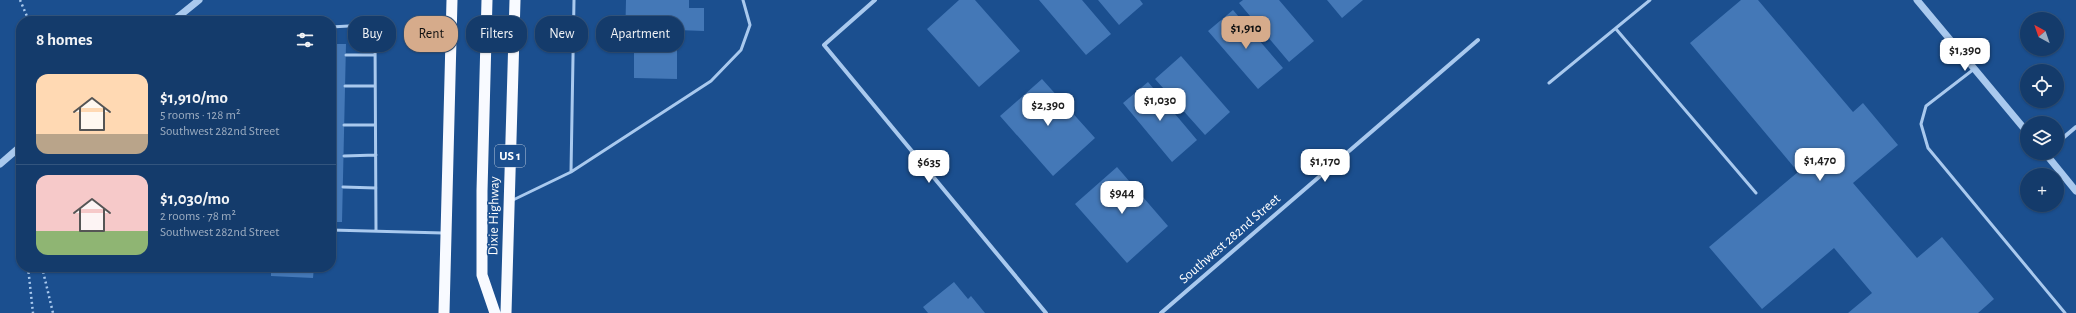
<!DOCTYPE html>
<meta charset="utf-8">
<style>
body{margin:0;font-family:"Alegreya Sans",sans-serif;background:#214673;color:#f1f3f6;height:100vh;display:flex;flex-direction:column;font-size:15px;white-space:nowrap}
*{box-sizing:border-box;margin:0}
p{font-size:13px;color:#9dadc1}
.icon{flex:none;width:22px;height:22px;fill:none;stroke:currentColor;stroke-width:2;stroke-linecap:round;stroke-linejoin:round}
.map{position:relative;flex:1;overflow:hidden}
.sheet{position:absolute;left:16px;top:16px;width:320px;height:256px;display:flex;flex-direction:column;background:#143b6b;border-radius:16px;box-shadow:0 1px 3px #0004,0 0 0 1px #33557e}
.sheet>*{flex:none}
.top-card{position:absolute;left:348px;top:16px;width:380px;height:36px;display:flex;gap:8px}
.needle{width:26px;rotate:320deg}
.controls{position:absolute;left:2020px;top:12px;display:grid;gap:8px}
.controls a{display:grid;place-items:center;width:44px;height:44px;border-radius:50%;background:#143b6b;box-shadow:0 1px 3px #0004,0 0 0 1px #33557e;font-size:20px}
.price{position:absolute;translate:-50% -34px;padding:0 9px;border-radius:8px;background:#fff;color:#222;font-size:13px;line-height:26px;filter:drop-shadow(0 1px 2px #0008)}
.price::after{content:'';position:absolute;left:50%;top:24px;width:12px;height:9px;margin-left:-6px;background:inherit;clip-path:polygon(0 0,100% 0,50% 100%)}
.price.selected{background:#d6ab8b;color:#111}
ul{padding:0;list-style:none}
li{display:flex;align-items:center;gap:12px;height:100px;padding:0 20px}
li+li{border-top:1px solid #33557e}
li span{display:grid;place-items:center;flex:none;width:112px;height:80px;border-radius:12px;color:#555}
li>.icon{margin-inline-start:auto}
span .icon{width:48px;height:48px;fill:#fffc;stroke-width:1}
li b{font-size:17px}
h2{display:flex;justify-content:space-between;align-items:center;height:48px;padding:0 20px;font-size:17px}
.tag{padding:0 14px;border-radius:16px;background:#143b6b;box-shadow:0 1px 3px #0004,0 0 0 1px #33557e;font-size:14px;line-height:36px}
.tag.selected{background:#d6ab8b;color:#111}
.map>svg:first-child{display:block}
</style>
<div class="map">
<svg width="2076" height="313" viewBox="0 0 2076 313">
<rect width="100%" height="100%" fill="#1b4f8f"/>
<path fill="#4478b7" d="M626,0h63v8h15v23l-27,-1v49l-43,-1v-33l-9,-1z
M959,0h16l45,51 -41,36 -52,-58z
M1039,0h43l29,34 -25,21z
M1098,0h42l3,4 -24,21z
M1243,0h36l35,41 -25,21 -50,-59z
M1327,0h36l-21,18z
M1741,0h17l95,112 10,-9 35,42 -45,38 64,75 25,-21 52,62 -16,14h-130l24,-20 -38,-45 -72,61 -53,-62 89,-75 -108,-129z
M1233,10l50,58 -25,21 -50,-58z
M331,44h15l-4,178h-11z
M1181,56l49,56 -25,23 -50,-56z
M1042,79l53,59 -42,38 -53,-60z
M1148,82l49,58 -25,22 -49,-59z
M1117,167l51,59 -41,37 -52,-59z
M271,267h43l-1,11 -42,-2z
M954,282l14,17 3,-3 14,17h-57l-5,-6z"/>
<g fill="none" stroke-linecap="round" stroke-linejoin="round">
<path stroke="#a9c9ee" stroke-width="2.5" stroke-dasharray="2 3" stroke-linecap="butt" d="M20,0l9,21
M28,267l5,46
M42,267l11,46"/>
<path stroke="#a9c9ee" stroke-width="3" d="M182,14l5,7
M331,27l35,-2 9,11 1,195
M1616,29l140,164
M346,55h29
M1974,69l-48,37 -5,18 7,24 137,165
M1549,83l101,-83
M345,86h30
M344,125h31
M344,156l32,-1
M571,172l3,-172
M343,187l33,1
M513,200l58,-28 140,-91 30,-31 9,-25 -7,-25
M331,230l112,3"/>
<path stroke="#a9c9ee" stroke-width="4" d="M875,0l-51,45 222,268
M2057,143l19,-16
M1161,313l317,-273"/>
<path stroke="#a9c9ee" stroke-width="7" d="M1917,0l110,132
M173,21l26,-21
M2045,153l31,38
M0,164l21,-18"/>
<path stroke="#f8faff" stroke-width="11" d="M487,0l-5,191v84l13,38
M444,313l8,-313
M506,313l9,-313"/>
</g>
<g text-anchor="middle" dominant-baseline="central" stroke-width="3" stroke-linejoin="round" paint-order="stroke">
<rect fill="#1b4f8f" stroke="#bbcadd" stroke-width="1" x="495" y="145" width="30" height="22" rx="3"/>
<g font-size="13" font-weight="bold" fill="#fff">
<text x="510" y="156">US 1</text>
</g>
<g font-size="14" fill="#fff" stroke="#1b4f8f">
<text transform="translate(494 216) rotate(-89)">Dixie Highway</text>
<text transform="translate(1230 239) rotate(-41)">Southwest 282nd Street</text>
</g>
</g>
</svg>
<div class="controls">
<a><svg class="needle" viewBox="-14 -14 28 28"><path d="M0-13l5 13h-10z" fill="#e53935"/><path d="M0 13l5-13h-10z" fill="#9dadc1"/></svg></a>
<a><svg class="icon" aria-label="locate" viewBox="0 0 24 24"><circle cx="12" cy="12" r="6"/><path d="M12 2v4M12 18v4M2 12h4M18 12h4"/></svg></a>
<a><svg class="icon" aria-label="layers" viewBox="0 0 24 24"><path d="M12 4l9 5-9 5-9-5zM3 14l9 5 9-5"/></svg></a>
<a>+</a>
</div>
<b class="price selected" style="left:1246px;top:50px">$1,910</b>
<b class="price" style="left:1965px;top:72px">$1,390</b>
<b class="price" style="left:1160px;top:122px">$1,030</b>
<b class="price" style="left:1048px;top:127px">$2,390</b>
<b class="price" style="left:1820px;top:182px">$1,470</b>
<b class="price" style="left:1325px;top:183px">$1,170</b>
<b class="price" style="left:929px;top:184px">$635</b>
<b class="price" style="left:1122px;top:215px">$944</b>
<div class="top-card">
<a class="tag">Buy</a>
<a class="tag selected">Rent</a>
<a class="tag">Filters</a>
<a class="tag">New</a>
<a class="tag">Apartment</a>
</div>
<section class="sheet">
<h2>8 homes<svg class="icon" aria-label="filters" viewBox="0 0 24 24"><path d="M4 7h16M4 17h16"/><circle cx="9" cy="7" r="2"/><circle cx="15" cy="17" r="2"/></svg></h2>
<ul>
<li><span style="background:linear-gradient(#ffd9b3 75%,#b9a48a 0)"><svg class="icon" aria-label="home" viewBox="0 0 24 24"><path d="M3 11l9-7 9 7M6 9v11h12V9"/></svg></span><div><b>$1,910/mo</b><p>5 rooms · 128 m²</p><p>Southwest 282nd Street</p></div></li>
<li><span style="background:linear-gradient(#f6c9c9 70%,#8fb573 0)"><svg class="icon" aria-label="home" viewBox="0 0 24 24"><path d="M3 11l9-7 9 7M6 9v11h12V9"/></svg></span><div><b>$1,030/mo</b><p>2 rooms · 78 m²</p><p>Southwest 282nd Street</p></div></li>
</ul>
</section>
</div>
